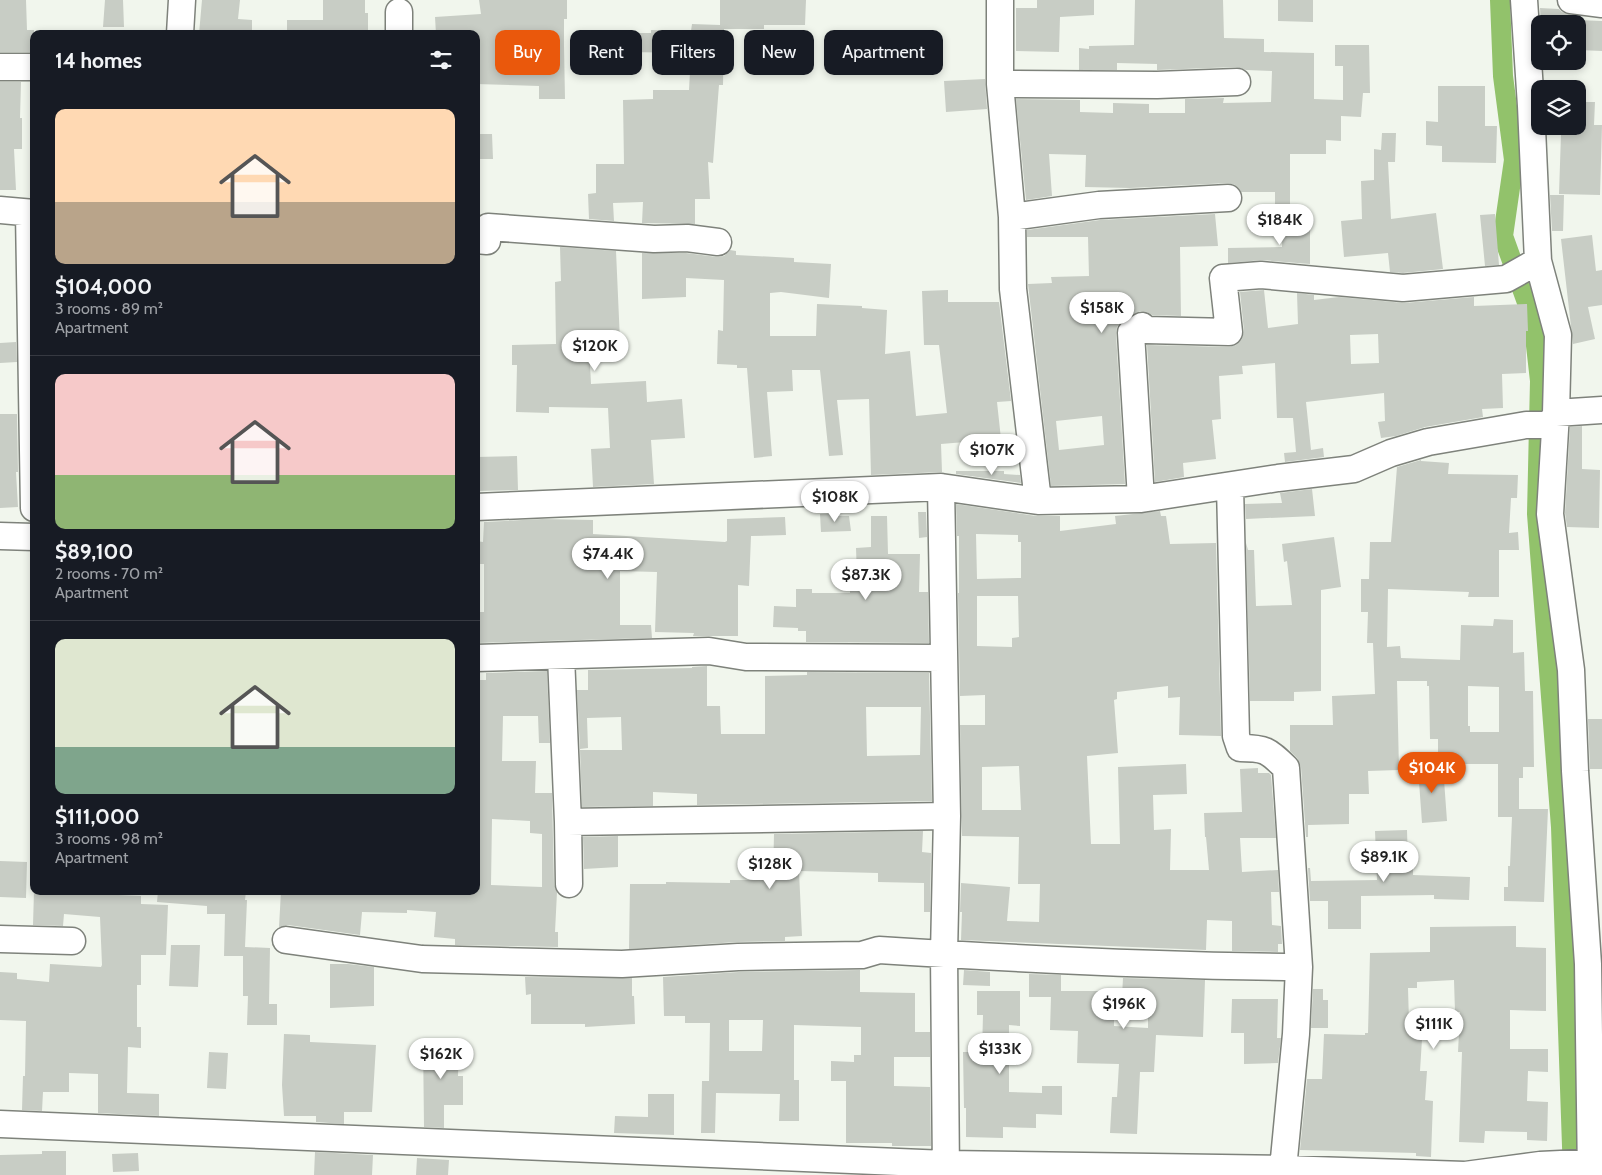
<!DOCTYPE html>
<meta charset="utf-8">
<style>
body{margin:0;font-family:Cabin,sans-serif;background:#20242c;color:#f1f3f6;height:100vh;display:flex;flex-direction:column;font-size:19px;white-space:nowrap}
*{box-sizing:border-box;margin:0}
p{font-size:16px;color:#9ea1a6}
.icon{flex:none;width:28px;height:28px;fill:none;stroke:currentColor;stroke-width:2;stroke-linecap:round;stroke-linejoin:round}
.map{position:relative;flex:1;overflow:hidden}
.sheet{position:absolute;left:30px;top:30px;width:450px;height:865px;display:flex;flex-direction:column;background:#171b24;border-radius:10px;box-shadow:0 2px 8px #0003}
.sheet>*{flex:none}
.top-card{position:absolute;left:495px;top:30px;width:475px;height:45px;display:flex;gap:10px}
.fabs{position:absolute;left:1531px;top:15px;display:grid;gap:10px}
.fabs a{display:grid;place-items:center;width:55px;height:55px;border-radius:10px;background:#171b24;box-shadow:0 2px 8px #0003;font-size:25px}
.price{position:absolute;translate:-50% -42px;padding:0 11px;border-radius:18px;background:#fff;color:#222;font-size:16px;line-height:32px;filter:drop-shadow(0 1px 2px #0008)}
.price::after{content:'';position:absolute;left:50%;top:30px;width:15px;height:11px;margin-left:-8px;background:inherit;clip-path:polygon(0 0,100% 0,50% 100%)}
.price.on{background:#ea580c;color:#fff}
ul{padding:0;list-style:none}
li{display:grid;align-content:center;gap:10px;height:265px;padding:0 25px}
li+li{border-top:1px solid #363941}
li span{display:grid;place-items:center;height:155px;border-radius:10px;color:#555}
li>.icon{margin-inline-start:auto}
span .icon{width:90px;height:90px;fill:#fffc;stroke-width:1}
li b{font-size:21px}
h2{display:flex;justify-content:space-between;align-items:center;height:60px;padding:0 25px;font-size:21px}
.tag{padding:0 18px;border-radius:10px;background:#171b24;box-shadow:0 2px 8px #0003;font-size:18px;line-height:45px}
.tag.on{background:#ea580c;color:#fff}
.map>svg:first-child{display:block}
</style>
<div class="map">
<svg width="1602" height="1175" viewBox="0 0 1602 1175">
<rect width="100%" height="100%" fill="#f1f6ed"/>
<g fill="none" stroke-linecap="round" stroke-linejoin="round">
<path stroke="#92c26b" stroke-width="20" d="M1500,0l3,76 11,84 -11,76 30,83 7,62 -3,133 24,313 12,348"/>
</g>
<path fill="#c8cdc5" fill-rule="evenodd" d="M0,0h26l1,30h7v22h-34z
M105,0h18l1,27h-21z
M202,0h38l-2,19 14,1v14h-53z
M323,0h42v13h3v21h-81v-14h36z
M479,0h88v19h-3v27l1,53h-26v-13l-63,-2v-50h-40l-1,-17 46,-3z
M720,0h86l-1,25h-41v4h-40l-1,56h-4l-6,78 -5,-1 2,37h-15v25l-53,-1 1,-21 -30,1 1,18 -25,-2 -1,-25 8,-1v-29h28l-1,-64 30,-1v-9h36l2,-37 -64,-1v10l-23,-1v-28h47v-3l40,1 1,-7 28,1z
M1037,0h57v15l-34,2 -1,35 -43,-1v-43h21z
M1135,0h88l1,38 40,1v13l50,1v46l29,1v-34h-8v-21h34l1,48h-7l-2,24 -20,-1v25l-15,-1v14h-36v58h-15v-20h-34l-6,-7 -7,-2 -98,5 -45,-1 1,-32 -37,-1 3,42 -26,4 -10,-101 64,1v12l33,1v-10l36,1v9h36v-14l39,-1 -1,5 48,-1 1,-31 -26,-1 -10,-3 -79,3v-6l-40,-1v7h-38v-22l10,1v-3l45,-1z
M1278,0h35v22l-35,-1z
M1540,8l19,1 3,3 10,3 -1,9h-30z
M1578,20l24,1v30l-24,-1z
M985,79l2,30 -41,3 -2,-31z
M0,82h21l-1,36h2v31h-8l2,41h-16z
M1438,86h47v40h12l-1,37 -54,-1v-16l-16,-1v-24l12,1z
M1578,102h17l-1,23h8l-2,70 -41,-1 2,-60 17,1z
M1382,133h14l-1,29h-7l3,57 45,-6 7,56 -40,4 -13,-1 -2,-19 -44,4 -3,-36 21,-2 -1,-38 13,-1v-31l7,1z
M476,134h16l1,25h-17z
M1550,195h14l-1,36h-11z
M1215,214l3,32 -38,1 1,69 -29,-1 -5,-3 -7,-1 -17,9 -6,7 -1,7 9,150 -74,2 -23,-202 24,-1 -1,-6 38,-1 -1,-39h-61v-7l73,-10zM1102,416l2,29 -45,5 -3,-29z
M1495,214l4,51 -14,1 -5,-51z
M1283,219h27v45l-48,-4 -34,3v-15l54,-1z
M1592,235l4,36 6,-1v35l-14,2 7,32 -22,5 -12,-105z
M560,247l56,4 4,90 -31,3 2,40 55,-3 1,21 35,-3 3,39 -34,2 3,44 -61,3 -2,-38 19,-1 -2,-40 -59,-1v6l-33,-1 1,-47h-5v-20l44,-1 -1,-62 6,-1z
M730,250l6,1v4l58,3v4l37,2 -2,34 -48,-6 -11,1v43h46l1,-32 45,2v2l25,2 -2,44 25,-3 6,65 31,-3 -8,-68h-15l-2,-54 26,-1v12h51l12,99 -14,1 4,37 -60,5 1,28 -71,3 -2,-76 -32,1 6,55 -14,1 -9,-86h-28l1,21 -26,1 5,64 -18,2 -7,-90h-10v-3l-20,-1 1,-34 5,1 1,-51 -38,-2v19l-44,2v-46h44l31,4 7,-1z
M1264,290l4,38 30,-4 -1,-31 17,2v5l25,-3 65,6 70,-6v9l53,-2 1,27h-2v42l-24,1 1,34 -21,1 1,8 -58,10 -29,9 -15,2 -3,-16 7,-1 -1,-28 -78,9 5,48 12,-2 1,9 -39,5 -1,-9 12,-1 -3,-34h-16l-2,-55 -33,3 1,8 -24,2 2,43 -9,1 4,39 -33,4 1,14 -29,5 -8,-137 82,2 7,-2 6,-6 2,-8 -4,-39zM1378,334l1,29 -28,1 -1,-29z
M16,342l1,20 -17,1v-20z
M0,414h17l1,58h-2l2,35 -18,1z
M1582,426v43l18,1 -1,58 -32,-1 -2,-14 5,-86z
M517,456l1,34 -42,1v-34z
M1421,460v1l28,2 -1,11 70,1 -1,23h-6l-2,35 9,-1 1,18h-20v47h-31l1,-5 -81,-3 -1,58 13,-1 1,12 59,2 1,-35 32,1 1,-7 19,1v33l11,-1 1,39h8l1,76h-11v11h-4v31h29l-4,93 -40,-1v-14h4v-21h2l2,-49h-14v-53h-60v-25h-8l-1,-53h-2v-5h-30l2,89 -31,1 1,23h-20v30l-41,1v12h-2l-5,-70 -4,-9 -7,-7v-26h43l-1,-29 43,-2 -2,-51h-6l1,-31h-7v-33h8l1,-37h21l6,-75zM1468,686l31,1v45h-29v-6h-2z
M956,471h48v3l16,1 1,8 -65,-9z
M1312,489l3,27 -69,3 -1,-15 37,-1 -2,-10z
M956,504l80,12h24v15l56,-7 -1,-8 45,-5 1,5h5l4,28 46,-1 5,193 -42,-1 1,-38 -12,1v-12l-51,6v7l-3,1 4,53 -31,3 4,88h29l-2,-77 68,-3 1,30 -34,1 1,35 17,-1 -1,41h39l-3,-33h-1l-1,-24 38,-1 -2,-43 18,-1v5h11l2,2 5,63h-36l2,34 36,-2 1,22h-8l1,33 9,1 1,18h-4v8l-46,-1v-30l-25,-1 -1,30 -245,-10 1,-28h-2l1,-29 49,4 -3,34 32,1 1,-38h-22l1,-47 -57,-1 -2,-111h25v-30l-25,1 -2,-103h1v-57h-2zM976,534l42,1v7h3v36l-44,1zM977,596h41l1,41 -7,1v9l-35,-1zM1019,766l2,44h-39v-43z
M918,512h8l1,25 -8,1z
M838,513v3h11l2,15 -30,1 -1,-18z
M871,516h16l1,38h32l-1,38h9l1,51 -123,-1v-11h-8v-3l-25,-1 1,-21 22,1v-18h16v4h38v-6h3v-11h4l-1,-28 15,-1z
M785,517l1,18 -35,1 -2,50 -11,-1v51h-45l1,-3 -39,-1 2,-60 -37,-1v54h31l1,13 -176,5v-31h8v-48h-8v-23l7,1 1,-20 58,-3 51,1v14l132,8 2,-1v-22z
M1334,537l7,50 -20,3v101l-27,1v9h-44l-4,-158 2,7h6l2,56 36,-1 -5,-44 -3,1 -2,-18z
M707,666v40h13l1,28h44v-58l42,-1v-3l122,1 3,128 -235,4v-11l-44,-2v14l-71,1 -2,-57h42l-1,-33 -34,1 1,30 -8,1 -3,-59h11v-20l104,-2v-1zM866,707h55l-1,48 -53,1z
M547,671l3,72h-11l-1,-27h-35l-1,45h34l-1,32h17l2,91 3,8 -2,40h3v15l-103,-2v-6l-21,-2 2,-25 -29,-2v3l-45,-1 -2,23 -72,-10 -9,2 2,-36h195v-211h10v-7zM492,819l38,2v12l12,1v53l-51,-2z
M1588,719h14v50h-12z
M1443,766l4,55 -25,2 -4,-55z
M1407,830l1,34h5v11l57,2 -1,23 -35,-1v-4l-73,1v33h-33v-28h-18l-2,-33h2l1,13 66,-1 -2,-49z
M923,831l-1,21 9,1 -1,59h-6v-29l-46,-1v-9l-79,-2 3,65 -17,1v4l-48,1 -108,7 1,-65h36v-2l64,1v-3h42v-3h1l1,-43z
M618,836v31l-34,2 -1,-32z
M0,861l27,1 -1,36 -26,-1z
M34,891h62v3l45,2v8l27,1 -2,50h-25v30h-4v42h4v21l-13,-1 -1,46 32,1v22l-61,-3v-39l-29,-1v19h-26l-1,19 -20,-1 1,-34h2l1,-55 -26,-1v-48l17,1v6l32,3 1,-18 51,3 1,-2 -2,-48 -36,-3 -1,12 -30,-1z
M158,891h88l-1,9h2l-2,47 25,1 -1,56h8v21h-30l1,-29h-5v-40h-19l1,-42h-18v-8l-50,-4z
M1516,926v21l30,1v63l-36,-1v39h38v23l-20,-1 -1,30 21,1 -1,39 -20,-1v-8l-42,-1 -1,12 -25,-1 3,-90h-4l2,-40h-5l-1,-32 -37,2v6h-9l1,34 14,1 -3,48h7l-2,29 8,1 -2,56 -15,-1v-3l-116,-3 7,-71h15l2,-45 41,1v-2h3l2,-80 60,-1v-25z
M171,945h29l-2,42 -29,-1z
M330,964h18l26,3v39l-44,2z
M860,970v22l55,1v39h15v25h-36v29l36,1 1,59h-39v-3h-46v-62h-15v-20l23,1v-7h7v-28l-67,-2v55h5v41h-20l1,-27 -64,-1 -1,40h-14l1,-52h7l1,-58h-25v-7h-21l-1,-39 76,-5zM729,1020h34l-1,31h-33z
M964,970l26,2v14l-27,-1z
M1029,974l32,1v16h53v35l34,2v-30l-26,-2 1,-18 82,2 -2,57 -47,-2 -2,37h-14l-3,62 -27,-1 2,-36h5l2,-33 -42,-1 1,-32 -28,-1 1,-33h-22z
M525,977l107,1v18h2l1,28 -50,3v-3h-54v-30l-5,1z
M1313,989h10v11h5v28h-17z
M977,991h43v35l-11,-1v67l33,1v-7h20v29l-26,-1v14l-33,-1v11l-37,-1v-29h-2l-1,-56h19l1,-37h-6z
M1232,999h46l-1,39h4l-3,25 -34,1v-31h-13z
M284,1034l26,1v7l66,3 -4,67h-28v12l-28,-2v-6h-32l-2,-31z
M423,1039l36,1 -1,36h5v29h-19v23l-20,-1z
M209,1052l19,1 -2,36 -19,-1z
M648,1094h26v41l-60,-2 1,-17 33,1z
M42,1151h24v24h-66v-20l42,-1z
M315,1152l58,3 -1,20h-58z
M138,1153l1,18 -26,1 -1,-18z
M417,1158l32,2 -1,15h-32z"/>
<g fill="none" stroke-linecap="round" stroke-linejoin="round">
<g stroke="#7e827b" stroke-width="29">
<path id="minor" d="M1000,0v84l12,133 1,72 25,212
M1524,0l7,106 7,155 20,74 -2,78 -6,101 21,156 4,101 13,193 3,211
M1571,0l31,4
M399,12v22
M180,34l2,-34
M0,67h34
M1000,84l157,1 80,-3
M0,210l34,3
M29,213l5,295
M1012,217l87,-12 129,-7
M476,240l11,1 1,-14 166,12 33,-1 31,4
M1230,486l6,250 4,12c25,0 28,2 46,20l13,199 -3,67 -13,135
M941,487l6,329 -3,138 2,221
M1141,499l-10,-166 11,-7 4,4 83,2 -6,-54 38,-3 142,13 103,-9 32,-18
M476,507l465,-20 97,14 103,-2 137,-21 76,-9 37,-16 37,-11 98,-17h25l5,-12 46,-3
M0,536l34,1
M561,656l7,166 1,62
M476,658l233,-7 37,6 197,1
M568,822l379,-6
M0,939l72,2
M286,940l136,19 200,5 116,-7 124,-2 17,-5c140,9 280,16 420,17
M0,1124l946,40 337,5 182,6 75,-10 62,-3"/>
</g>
<use href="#minor" stroke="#fff" stroke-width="26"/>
</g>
</svg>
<div class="fabs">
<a><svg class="icon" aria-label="locate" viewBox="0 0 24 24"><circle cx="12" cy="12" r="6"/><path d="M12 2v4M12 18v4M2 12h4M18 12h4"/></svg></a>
<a><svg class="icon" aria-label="layers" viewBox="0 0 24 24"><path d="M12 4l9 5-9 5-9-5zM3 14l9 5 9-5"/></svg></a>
</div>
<b class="price" style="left:1280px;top:246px">$184K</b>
<b class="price" style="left:1102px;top:334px">$158K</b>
<b class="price" style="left:595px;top:372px">$120K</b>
<b class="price" style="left:992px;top:476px">$107K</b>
<b class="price" style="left:835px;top:523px">$108K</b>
<b class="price" style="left:608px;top:580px">$74.4K</b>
<b class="price" style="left:866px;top:601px">$87.3K</b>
<b class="price on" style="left:1432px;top:794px">$104K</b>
<b class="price" style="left:1384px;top:883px">$89.1K</b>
<b class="price" style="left:770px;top:890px">$128K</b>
<b class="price" style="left:1124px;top:1030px">$196K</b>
<b class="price" style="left:1434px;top:1050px">$111K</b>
<b class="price" style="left:1000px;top:1075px">$133K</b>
<b class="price" style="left:441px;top:1080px">$162K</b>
<div class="top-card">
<a class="tag on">Buy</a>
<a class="tag">Rent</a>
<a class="tag">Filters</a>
<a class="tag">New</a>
<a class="tag">Apartment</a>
</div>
<section class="sheet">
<h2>14 homes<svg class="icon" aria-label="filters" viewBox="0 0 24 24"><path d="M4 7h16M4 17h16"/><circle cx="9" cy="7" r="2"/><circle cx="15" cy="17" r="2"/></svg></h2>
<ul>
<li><span style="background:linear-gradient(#ffd9b3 60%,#b9a48a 0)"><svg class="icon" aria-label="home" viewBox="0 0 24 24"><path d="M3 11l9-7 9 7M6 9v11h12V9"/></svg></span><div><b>$104,000</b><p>3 rooms · 89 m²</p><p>Apartment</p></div></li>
<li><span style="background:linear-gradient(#f6c9c9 65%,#8fb573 0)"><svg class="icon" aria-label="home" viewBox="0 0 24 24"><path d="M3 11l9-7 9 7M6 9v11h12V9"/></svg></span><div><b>$89,100</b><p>2 rooms · 70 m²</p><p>Apartment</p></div></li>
<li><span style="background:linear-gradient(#dfe7d0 70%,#7fa58c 0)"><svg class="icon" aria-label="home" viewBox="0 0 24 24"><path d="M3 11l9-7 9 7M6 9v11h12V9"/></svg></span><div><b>$111,000</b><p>3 rooms · 98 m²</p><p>Apartment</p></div></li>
</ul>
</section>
</div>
